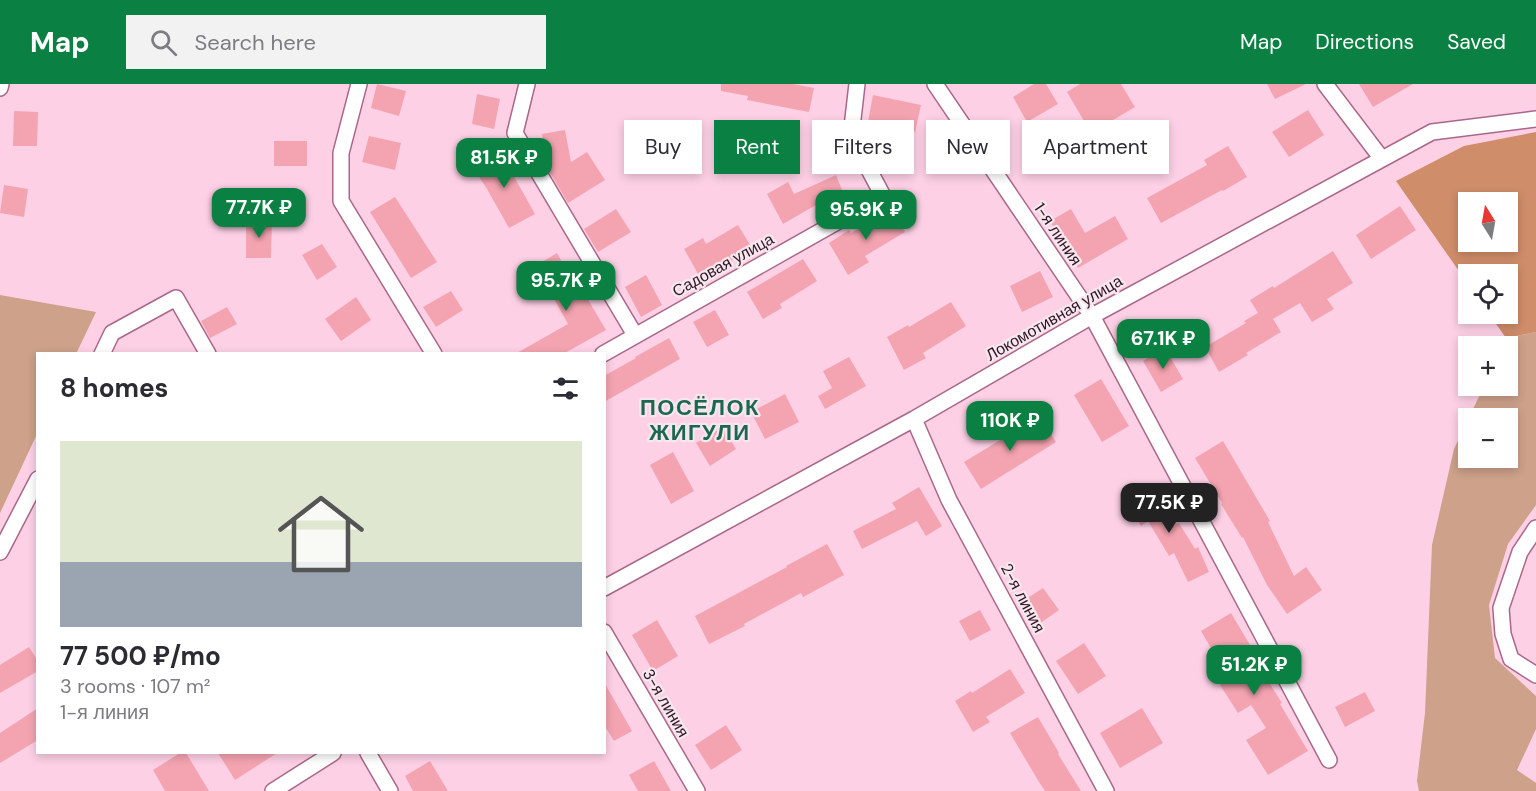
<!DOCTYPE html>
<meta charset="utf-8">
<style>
body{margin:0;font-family:"DM Sans",sans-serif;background:#f2f2f3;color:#2b2b33;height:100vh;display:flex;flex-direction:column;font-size:22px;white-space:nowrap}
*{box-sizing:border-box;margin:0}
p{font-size:20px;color:#7c7c81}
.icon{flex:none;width:33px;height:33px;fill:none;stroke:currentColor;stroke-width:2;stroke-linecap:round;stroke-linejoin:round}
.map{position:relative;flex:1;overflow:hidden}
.panel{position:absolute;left:36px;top:268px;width:570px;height:402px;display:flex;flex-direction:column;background:#fff;border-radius:0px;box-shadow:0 3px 9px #0003}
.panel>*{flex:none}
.top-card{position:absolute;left:624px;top:36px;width:570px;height:54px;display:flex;gap:12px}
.needle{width:39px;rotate:349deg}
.buttons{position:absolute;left:1458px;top:108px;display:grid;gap:12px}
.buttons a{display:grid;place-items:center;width:60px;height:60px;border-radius:0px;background:#fff;box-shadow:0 3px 9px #0003;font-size:30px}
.price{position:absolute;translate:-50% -51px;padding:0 14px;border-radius:12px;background:#0b8043;color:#fff;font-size:20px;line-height:39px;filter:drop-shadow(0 2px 3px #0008)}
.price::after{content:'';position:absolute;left:50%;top:36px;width:18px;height:14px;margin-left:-9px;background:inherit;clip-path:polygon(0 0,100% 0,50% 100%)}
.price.current{background:#222;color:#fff}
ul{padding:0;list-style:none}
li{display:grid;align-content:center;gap:12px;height:318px;padding:0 24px}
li+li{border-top:2px solid #e1e1e2}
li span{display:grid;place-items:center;height:186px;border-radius:0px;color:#555}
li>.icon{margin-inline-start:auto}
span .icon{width:108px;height:108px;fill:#fffc;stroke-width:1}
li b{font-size:26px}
h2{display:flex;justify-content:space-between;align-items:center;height:72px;padding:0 24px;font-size:26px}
.pill{padding:0 21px;border-radius:0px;background:#fff;box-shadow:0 3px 9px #0003;font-size:21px;line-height:54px}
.pill.current{background:#0b8043;color:#fff}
header{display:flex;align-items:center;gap:36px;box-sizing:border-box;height:84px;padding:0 30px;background:#0b8043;color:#fff}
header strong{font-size:28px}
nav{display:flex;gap:33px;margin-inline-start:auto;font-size:21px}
.search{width:420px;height:54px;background:#f2f2f3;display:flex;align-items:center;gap:15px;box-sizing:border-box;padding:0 21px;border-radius:0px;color:#7c7c81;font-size:22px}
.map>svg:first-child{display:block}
</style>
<header>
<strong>Map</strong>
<div class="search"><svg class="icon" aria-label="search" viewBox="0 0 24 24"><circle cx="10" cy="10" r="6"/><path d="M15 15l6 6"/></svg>Search here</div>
<nav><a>Map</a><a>Directions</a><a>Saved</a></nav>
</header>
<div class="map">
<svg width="1536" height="707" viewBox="0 0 1536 707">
<rect width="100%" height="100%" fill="#fdd0e5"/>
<path fill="#cda18a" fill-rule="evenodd" d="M0,211l96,17 -20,42h-38l-1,80 -37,79z
M1536,248v173l-28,39 -19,61 6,53 41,38v33l-19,41 19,13v8h-117l-2,-10 8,-68 7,-168 22,-96 30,-63h24v-40h-6l4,-8zM1468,334h40v40h-40z"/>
<path fill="#cf8d6a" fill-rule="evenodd" d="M1536,48v200l-30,6 -17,-24h19v-40h-40v10l-72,-103 68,-35zM1468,118h40v40h-40z"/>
<path fill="#f4a4b1" d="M377,0l29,7 -7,25 -28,-8z
M721,0h72l21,4 -5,24 -62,-12 1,-4 -27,-5z
M1034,0h12l12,20 -31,18 -14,-25z
M1080,0h41l14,23 -44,26 -24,-41z
M1267,0h39l-31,15z
M1359,0h54l-40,23z
M477,10l23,5 -6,30 -22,-5z
M873,11l48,10 -6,27 -47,-10z
M1308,26l16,25 -35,22 -17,-25z
M14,27l24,1 -1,34h-24z
M565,46l6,32 16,-10 18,28 -37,23 -19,-32 -7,-37z
M369,52l32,7 -6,27 -33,-8z
M274,57h33v25h-33z
M1228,62l19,31 -24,14 -1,-1 -61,33 -14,-25 60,-33 -3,-5z
M499,66l36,64 -26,14 -22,-39 -15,-23z
M836,91l9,22 -22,9 -2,-4 -38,22 -16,-30 21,-12 6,12z
M4,101l24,4 -4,28 -24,-4z
M395,113l42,65 -26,16 -41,-66z
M1400,122l16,24 -45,29 -15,-24z
M616,125l15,23 -33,20 -14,-23z
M891,125l14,23 -40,24 4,6 -21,13 -19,-32 20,-13 2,3z
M1071,125l14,24 30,-17 13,23 -50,29 -28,-47z
M246,137h26l-1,37h-25z
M738,141l14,23 -51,31 -17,-30 19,-11 3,6z
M322,160l15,23 -20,13 -15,-25z
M1333,167l20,32 -26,16 7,10 -22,13 -12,-19 -27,16 8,13 -35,21 2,2 -29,17 -14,-25 41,-24 -2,-2 14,-8 -8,-13 23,-14 1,2z
M557,169l22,40 4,-2 23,39 -43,24h-48l53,-30 -21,-38 -2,1 -11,-20z
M803,175l14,22 -37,23 2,4 -19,11 -16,-27z
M1040,187l13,26 -31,15 -12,-26z
M646,191l16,30 -21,12 -16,-30z
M451,207l12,19 -27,17 -13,-20z
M356,213l15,23 -30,21 -16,-22z
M951,218l15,24 -43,27 3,5 -22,12 -17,-33 21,-12 1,2z
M227,223l10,17 -27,14 -9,-17z
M715,226l14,25 -22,12 -14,-25z
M669,254l11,21 -76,43v-26l32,-18 -1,-1z
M1165,264l18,31 -22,13 -18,-31z
M849,273l17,29 -41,23 -7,-13 14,-8 -9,-17z
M1101,295l28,47 -27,16 -28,-47z
M785,310l14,28 -34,17 -14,-27z
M1040,332l16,26 -75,47 -17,-27z
M723,343l13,22 -26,17 -14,-23z
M1223,357l47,80 -2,1 26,54 12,-9 16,23 -35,24 -20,-29 -24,-48 -1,1 -21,-34 1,-1 -27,-45z
M673,368l21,39 -23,13 -21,-39z
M919,403l23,39 -16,10 -9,-15 -55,28 -9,-18 43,-22 -4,-6z
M1152,404l22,37 5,-2 16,26 3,-2 11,25 -21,10 -14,-29 -5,3 -21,-35 -7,5 -14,-24z
M827,460l17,31 -41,22 -2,-4 -57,31 1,2 -36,18 -14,-28 92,-49 -1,-1z
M1043,504l16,22 -20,14 -16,-23z
M980,526l11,20 -21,11 -11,-20z
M1231,529l19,32 -4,1 36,57 -2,1 28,47 -40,24 -22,-35 20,-12 -15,-23 -13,8 -18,-28 9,-6 -28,-48z
M657,536l21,36 -25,15 -21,-36z
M1084,559l22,33 -28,18 -22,-33z
M29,563l9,14v10l-38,22v-28z
M1010,585l15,24 -39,24 4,5 -17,10 -18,-31 16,-10 1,2z
M604,598l28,49 -18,10 -10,-16z
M1365,608l10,19 -30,16 -10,-20z
M38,624v32l-38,23v-30z
M1142,624l21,35 -43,25 -20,-35z
M1038,633l21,36 -1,1 23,37h-36l-6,-9 -29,-49z
M726,641l16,25 -31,20 -16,-25z
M180,669h6l23,38h-44l-12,-21z
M218,669h59l-42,27z
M430,677l18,30h-35l-8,-15z
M654,677l17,30h-33l-9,-16z"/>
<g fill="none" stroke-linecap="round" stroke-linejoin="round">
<g stroke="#aa6789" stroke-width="18">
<path id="street" d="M359,0l-18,69v48l93,153
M527,0l-12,49 120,202
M935,0l157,232 237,444
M1325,0l57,75
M0,4l1,-4
M102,270l10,-21 64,-35 32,56
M603,270l280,-158 -32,-60 6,-52
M914,335l35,81 157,291
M1536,444l-16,24 -19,56 2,26 8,25 25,16
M0,468l38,-73
M604,504l310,-169 178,-103 340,-184 104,-13
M604,548l93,159
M368,669l22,38
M273,707l60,-38"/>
</g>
<use href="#street" stroke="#fff" stroke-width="15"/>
</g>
<g text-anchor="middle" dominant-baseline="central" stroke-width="4.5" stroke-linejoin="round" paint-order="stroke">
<g font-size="16" fill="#301523" stroke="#f6e7ee">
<text transform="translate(1058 150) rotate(56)">1-я линия</text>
<text transform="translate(723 181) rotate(-29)">Садовая улица</text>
<text transform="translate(1054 234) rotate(-30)">Локомотивная улица</text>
<text transform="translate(1023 514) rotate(62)">2-я линия</text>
<text transform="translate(666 619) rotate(60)">3-я линия</text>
</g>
<g font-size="22" font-weight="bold" letter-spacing="1.5" fill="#1d664f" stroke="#f6e7ee">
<text x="700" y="323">ПОСЁЛОК<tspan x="700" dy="25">ЖИГУЛИ</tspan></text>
</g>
</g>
</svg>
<div class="buttons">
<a><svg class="needle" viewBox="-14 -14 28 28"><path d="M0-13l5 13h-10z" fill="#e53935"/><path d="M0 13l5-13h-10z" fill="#7c7c81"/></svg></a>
<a><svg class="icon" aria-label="locate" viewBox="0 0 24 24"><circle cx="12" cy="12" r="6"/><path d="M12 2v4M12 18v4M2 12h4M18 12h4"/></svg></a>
<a>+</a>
<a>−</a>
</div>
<b class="price" style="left:504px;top:105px">81.5K ₽</b>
<b class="price" style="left:259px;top:155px">77.7K ₽</b>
<b class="price" style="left:866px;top:157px">95.9K ₽</b>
<b class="price" style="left:566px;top:228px">95.7K ₽</b>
<b class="price" style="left:1163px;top:286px">67.1K ₽</b>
<b class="price" style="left:1010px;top:368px">110K ₽</b>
<b class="price current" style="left:1169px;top:450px">77.5K ₽</b>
<b class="price" style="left:1254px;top:612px">51.2K ₽</b>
<div class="top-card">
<a class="pill">Buy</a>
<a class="pill current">Rent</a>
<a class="pill">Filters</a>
<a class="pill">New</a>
<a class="pill">Apartment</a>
</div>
<section class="panel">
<h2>8 homes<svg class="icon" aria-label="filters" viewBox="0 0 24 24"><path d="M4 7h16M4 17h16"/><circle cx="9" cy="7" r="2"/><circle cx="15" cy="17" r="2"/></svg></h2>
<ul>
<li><span style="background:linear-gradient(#dfe7d0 65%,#9aa5b1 0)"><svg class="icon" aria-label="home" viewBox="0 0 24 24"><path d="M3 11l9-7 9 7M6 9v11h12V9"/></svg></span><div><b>77 500 ₽/mo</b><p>3 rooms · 107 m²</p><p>1-я линия</p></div></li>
</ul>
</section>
</div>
